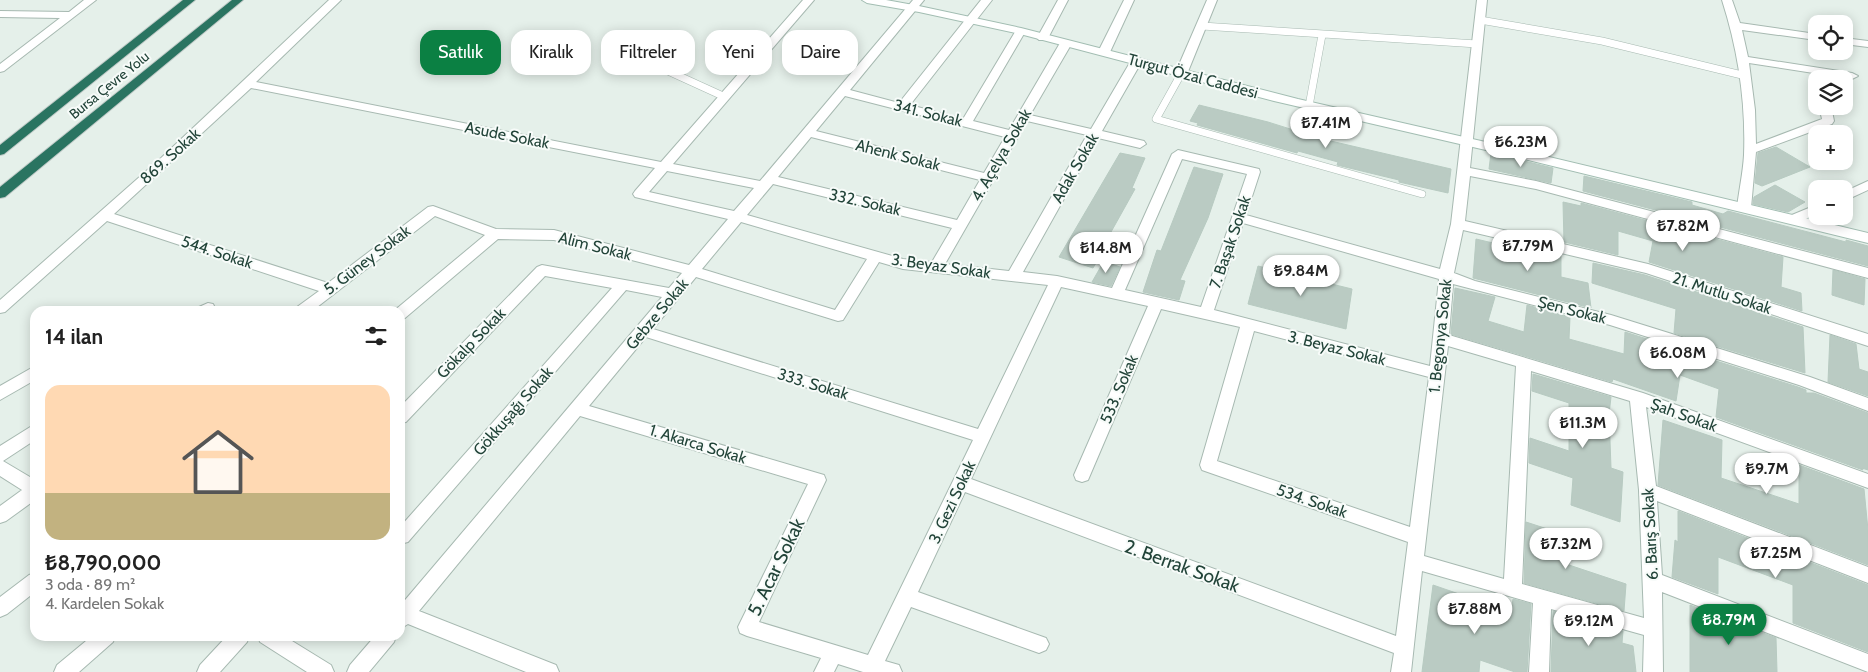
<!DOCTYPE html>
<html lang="tr">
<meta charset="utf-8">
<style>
body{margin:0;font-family:Cabin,sans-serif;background:#f6f6f6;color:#222;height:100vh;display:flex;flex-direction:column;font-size:19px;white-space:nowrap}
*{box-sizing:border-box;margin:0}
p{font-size:16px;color:#767676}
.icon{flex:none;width:28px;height:28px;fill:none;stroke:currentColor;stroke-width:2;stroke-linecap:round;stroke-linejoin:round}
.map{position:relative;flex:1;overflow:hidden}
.drawer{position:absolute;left:30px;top:306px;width:375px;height:335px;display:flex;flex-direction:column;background:#fff;border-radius:15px;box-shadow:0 2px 12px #0003}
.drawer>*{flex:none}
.hud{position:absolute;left:420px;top:30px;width:475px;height:45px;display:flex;gap:10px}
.tools{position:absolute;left:1808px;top:15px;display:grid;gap:10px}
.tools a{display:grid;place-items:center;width:45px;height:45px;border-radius:10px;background:#fff;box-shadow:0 2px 12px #0003;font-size:25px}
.price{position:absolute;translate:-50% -42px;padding:0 11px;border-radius:18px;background:#fff;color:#222;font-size:16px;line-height:32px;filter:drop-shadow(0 1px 2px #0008)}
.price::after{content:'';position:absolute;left:50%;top:30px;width:15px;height:11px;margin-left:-8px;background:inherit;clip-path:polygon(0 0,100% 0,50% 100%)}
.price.active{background:#0b8043;color:#fff}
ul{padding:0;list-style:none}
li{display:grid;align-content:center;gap:10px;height:265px;padding:0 15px}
li span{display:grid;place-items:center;height:155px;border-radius:15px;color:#555}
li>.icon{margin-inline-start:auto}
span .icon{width:90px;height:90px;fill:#fffc;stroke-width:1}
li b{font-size:21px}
h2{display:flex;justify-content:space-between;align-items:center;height:60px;padding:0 15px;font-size:21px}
.tag{padding:0 18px;border-radius:15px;background:#fff;box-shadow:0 2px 12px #0003;font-size:18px;line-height:45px}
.tag.active{background:#0b8043;color:#fff}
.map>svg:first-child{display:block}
</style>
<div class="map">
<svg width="1868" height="672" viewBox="0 0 1868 672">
<rect width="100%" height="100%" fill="#e5f0ea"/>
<path fill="#bacbc3" stroke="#b7cac1" d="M1199,105l69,17 54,17 129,30 -3,24 -49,-11v-2l-62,-15 1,-3 -40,-11 -1,2 -100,-28 1,-2 -8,-2z
M1776,147l34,20 -48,19 -7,-3 3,-30z
M1120,153l25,5 -13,30 3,1 -24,43 3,1 -21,35 -34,-11z
M1491,153l62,15 -2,15 -62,-14z
M1194,167l29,7 -15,44 -28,62 5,1 -6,19 -36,-8 14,-42 4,1z
M1584,176l108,26v3l31,9 5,-3 118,31v-2l22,6v20l-285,-75z
M1775,185l30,17 -17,10 -35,-8 1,-7z
M1563,202l18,4v-3l202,54 -2,30 20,6 1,18 -153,-49 4,-21 -35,-10v24l-54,-13z
M1476,239l55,13v-4l30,7v22l27,6 3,25 -118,-30z
M1104,261l16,6 -9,19 -19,-4z
M1593,263l52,12 158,52 2,46 -131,-40 2,-24 -84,-26z
M1258,266l94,23 -6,40 -98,-25z
M1833,270l32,9 -1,26 -32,-10z
M1455,288l40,9 -7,24 36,11 3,-27 43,12 -1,22 55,15 1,-22 173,55 8,3v3h8l54,20v57l-6,-2 1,2 -147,-53 3,-28 -39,-14 -4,26 -63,-22 -1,3 -161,-48z
M1830,335l26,9 3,25 9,3v24l-40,-14z
M1533,374l78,23 -2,17 2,54 12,4 -3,50 -49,-17 2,-27 -44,-15 1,-25 39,13v-48l-37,-12z
M1663,420l59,20 -1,38 78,26v-39l65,24 4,41v35l-210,-80z
M1678,511l190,74v67l-75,-29v-38l-75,-28v37l-46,-17 3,-37 3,2z
M1526,522l43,14v29l57,19 -2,27 -100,-28z
M1433,585l78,27 2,-13 18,5 -4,68h-12l-35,-12 -1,12h-57z
M1690,605l86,33 1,34h-87z
M1553,611l70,20 -1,12 11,3 3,26h-85z"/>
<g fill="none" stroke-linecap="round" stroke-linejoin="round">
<g stroke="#a7b9b1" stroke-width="8">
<path id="lane" d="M1480,20l122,21 144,35
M1202,26l275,18
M663,65l5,6 57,26
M1181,74l-25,45 266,75
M1309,106l13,-71"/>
</g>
<g stroke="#a7b9b1" stroke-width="2">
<path id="street" d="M84,0h12l-92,71 -4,1v-8l60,-46 -60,-1v-6l69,1z
M329,0h12l-85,82 405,80 142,-162h11l-141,164 87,17 153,-181h11l-74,90 49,13 82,-103h11l-82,105 53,14 52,-87 5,-3 5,3 -52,89 36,9 51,-87 6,-3 6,3 -42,72 61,14 41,-70h8l2,2 -40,70 42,10 2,3 -6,4 -42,-10 -75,134 34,4 55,12 60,-134 6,-4 81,19 1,3 -14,43 194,54 11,-45 26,-224h10l-17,168 66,13 332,87v10l-332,-89 -66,-13 -5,45 183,43 220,70v12l-222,-73 -183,-43 -9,43 21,8 136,34 199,62 58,21v13l-69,-26 -189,-60 -157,-41 -4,51 194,58 225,81v14l-222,-81 10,79 212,81v16l-211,-82 5,74 206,79v18l-206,-80 1,80h-20l1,-37 -93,-26 -2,63h-20l4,-69 -111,-32 -11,101h-20l3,-19 -429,-161 -47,100 128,46 3,6 -3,6 -7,3 -128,-46 -26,54 14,4 3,7h-39l-25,-8 -4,8h-20l7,-14 -74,-22 -7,-3 -2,-6 70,-143 -228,-68 -161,195 137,54 3,7h-33l-118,-48 -8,5v-23l262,-309 -36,-7 -218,252 -8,2v-17l212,-239 -67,-12 -139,146 -6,1v-16l137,-140 5,-2 127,23 13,-15 -128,-33 -56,-1 -93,79 -5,1v-8l-5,-1 90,-75 -50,-19 -123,95h-17l2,-4 22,-16 -212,-70 -102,91 -5,1v-13l161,-142zM251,88l404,80 -20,23 -2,3 2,3 93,22 -39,46 -135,-35 -58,-1 -63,-23 -5,1 -100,76 -214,-69zM845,96l160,41 -21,36 -168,-42zM1027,121l60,14 -78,136 -64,-7zM811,137l169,43 -23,40 -179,-43zM1182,159l65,15 -46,133 -76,-17zM667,171l87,17 -20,23 -85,-19zM773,184l179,44 -20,34 -29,-3 -156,-44zM741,222l126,37 -32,51 -133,-41zM1243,223l196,56 -9,87 -216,-56zM879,262l24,7 145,16 -70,144 -325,-100 43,-52 142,44 5,-1zM1061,287l87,19 -74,169 2,5 6,2 6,-2 73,-171 79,18 -40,138 2,5 206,72 -12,94 -425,-157zM1254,331l175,46 -19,150 -193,-66zM646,337l327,103 -105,215 -109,-33 67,-142 -2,-5 -235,-69zM1448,346l68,20 -12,213 -80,-23zM1531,371l99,30 9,89 5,128 -122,-34z
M1058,0h10l-21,40h-8l-2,-2z
M1124,0h10l-24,52 -2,2h-8l-2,-2z
M1207,0h10l-30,74 -6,3 -4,-1 -2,-2z
M1722,0h10l8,23 76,11v6l-74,-10 6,27 104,16 6,3 -6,3 -103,-16 6,47 1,34 66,-25 -3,-13h12l3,15 -2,3 -76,28 -5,56 -2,3h-10l-2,-3c2,-18 6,-35 7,-53 2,-53 -6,-105 -22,-155z
M1844,38l24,3v6l-24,-3z
M1868,181v9l-24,11v-9z
M1816,205v9l-19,9h-10l-2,-3 2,-3z
M208,303l5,1 2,4 -2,3h-16l2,-4z
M35,366v14l-35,20v-14z
M35,424v16l-32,21 32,19v20l-29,21 -6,2v-17l22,-16 -22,-14v-30z
M35,573v19l-28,22 -7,3v-20l29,-22z
M92,636h23l-2,6 -34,30h-25l3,-7z
M227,636h22l-2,6 -27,30h-23l3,-7z
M258,636h26l47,29 3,7h-27l-47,-30z
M375,636h21l-2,6 -25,30h-22l3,-7z"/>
</g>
<g stroke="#a2bdb2" stroke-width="2">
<path id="secondary" d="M862,0h24l33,6 102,22 277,71 218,50 352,84v10l-352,-86 -242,-56 -254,-67 -101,-22 -52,-9z"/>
</g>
<g stroke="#c1cbc8" stroke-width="2">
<path id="highway" d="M183,0h12l-191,154 -4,1v-10z
M232,0h11l-238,197 -5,1v-11z"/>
</g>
<use href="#lane" stroke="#fff" stroke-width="7"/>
<use href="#street" fill="#fff" fill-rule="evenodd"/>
<use href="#secondary" fill="#fff" fill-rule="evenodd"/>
<use href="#highway" fill="#2a7461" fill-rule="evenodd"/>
</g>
<g text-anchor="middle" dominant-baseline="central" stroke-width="4" stroke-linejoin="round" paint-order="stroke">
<g font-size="14" fill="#224439" stroke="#f7fbf9">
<text transform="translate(109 85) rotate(-39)">Bursa Çevre Yolu</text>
</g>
<g font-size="16" fill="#224439" stroke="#f7fbf9">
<text transform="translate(1193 76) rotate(15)">Turgut Özal Caddesi</text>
<text transform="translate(928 113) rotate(14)">341. Sokak</text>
<text transform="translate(507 135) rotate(11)">Asude Sokak</text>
<text transform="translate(898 155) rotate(14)">Ahenk Sokak</text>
<text transform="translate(1001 155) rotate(-60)">4. Açelya Sokak</text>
<text transform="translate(170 156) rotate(-42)">869. Sokak</text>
<text transform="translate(1075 168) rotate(-60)">Adak Sokak</text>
<text transform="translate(865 202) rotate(13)">332. Sokak</text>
<text transform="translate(1230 242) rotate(-71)">7. Başak Sokak</text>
<text transform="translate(595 246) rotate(14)">Alim Sokak</text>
<text transform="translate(217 252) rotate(18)">544. Sokak</text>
<text transform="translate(367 260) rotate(-37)">5. Güney Sokak</text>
<text transform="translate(941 266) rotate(8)">3. Beyaz Sokak</text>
<text transform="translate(1722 293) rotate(18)">21. Mutlu Sokak</text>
<text transform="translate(1572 310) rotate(14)">Şen Sokak</text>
<text transform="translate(657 314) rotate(-50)">Gebze Sokak</text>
<text transform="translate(1440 336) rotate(-84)">1. Begonya Sokak</text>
<text transform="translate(471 343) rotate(-46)">Gökalp Sokak</text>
<text transform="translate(1337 348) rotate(14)">3. Beyaz Sokak</text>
<text transform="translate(813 384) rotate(17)">333. Sokak</text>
<text transform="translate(1119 389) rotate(-67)">533. Sokak</text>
<text transform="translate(513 411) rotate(-49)">Gökkuşağı Sokak</text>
<text transform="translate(1684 415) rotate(20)">Şah Sokak</text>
<text transform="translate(698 444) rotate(17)">1. Akarca Sokak</text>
<text transform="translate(1312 501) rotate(19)">534. Sokak</text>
<text transform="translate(952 502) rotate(-65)">3. Gezi Sokak</text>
<text transform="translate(1650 534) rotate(-93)">6. Barış Sokak</text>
</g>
<g font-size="19" fill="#224439" stroke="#f7fbf9">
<text transform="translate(1182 566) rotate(20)">2. Berrak Sokak</text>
<text transform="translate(776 567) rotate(-64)">5. Acar Sokak</text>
</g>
</g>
</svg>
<div class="tools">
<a><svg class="icon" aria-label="locate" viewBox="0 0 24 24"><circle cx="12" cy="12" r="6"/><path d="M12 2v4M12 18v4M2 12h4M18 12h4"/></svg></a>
<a><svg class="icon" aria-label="layers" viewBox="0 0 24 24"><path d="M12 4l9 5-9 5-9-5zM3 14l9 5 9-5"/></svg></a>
<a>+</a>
<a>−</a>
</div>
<b class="price" style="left:1326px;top:149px">₺7.41M</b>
<b class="price" style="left:1521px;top:168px">₺6.23M</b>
<b class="price" style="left:1683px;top:252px">₺7.82M</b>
<b class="price" style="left:1528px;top:272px">₺7.79M</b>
<b class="price" style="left:1106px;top:274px">₺14.8M</b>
<b class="price" style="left:1301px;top:297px">₺9.84M</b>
<b class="price" style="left:1678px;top:379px">₺6.08M</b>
<b class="price" style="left:1583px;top:449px">₺11.3M</b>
<b class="price" style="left:1767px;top:495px">₺9.7M</b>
<b class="price" style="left:1566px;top:570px">₺7.32M</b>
<b class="price" style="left:1776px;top:579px">₺7.25M</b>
<b class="price" style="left:1475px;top:635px">₺7.88M</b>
<b class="price active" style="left:1729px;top:646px">₺8.79M</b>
<b class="price" style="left:1589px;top:647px">₺9.12M</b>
<div class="hud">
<a class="tag active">Satılık</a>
<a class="tag">Kiralık</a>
<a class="tag">Filtreler</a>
<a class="tag">Yeni</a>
<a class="tag">Daire</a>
</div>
<section class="drawer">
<h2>14 ilan<svg class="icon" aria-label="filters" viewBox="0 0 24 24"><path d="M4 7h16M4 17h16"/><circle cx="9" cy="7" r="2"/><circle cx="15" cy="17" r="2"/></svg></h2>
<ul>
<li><span style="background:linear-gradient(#ffd9b3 70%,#c2b280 0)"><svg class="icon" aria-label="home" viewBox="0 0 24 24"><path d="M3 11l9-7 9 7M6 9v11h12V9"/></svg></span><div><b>₺8,790,000</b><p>3 oda · 89 m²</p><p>4. Kardelen Sokak</p></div></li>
</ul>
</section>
</div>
